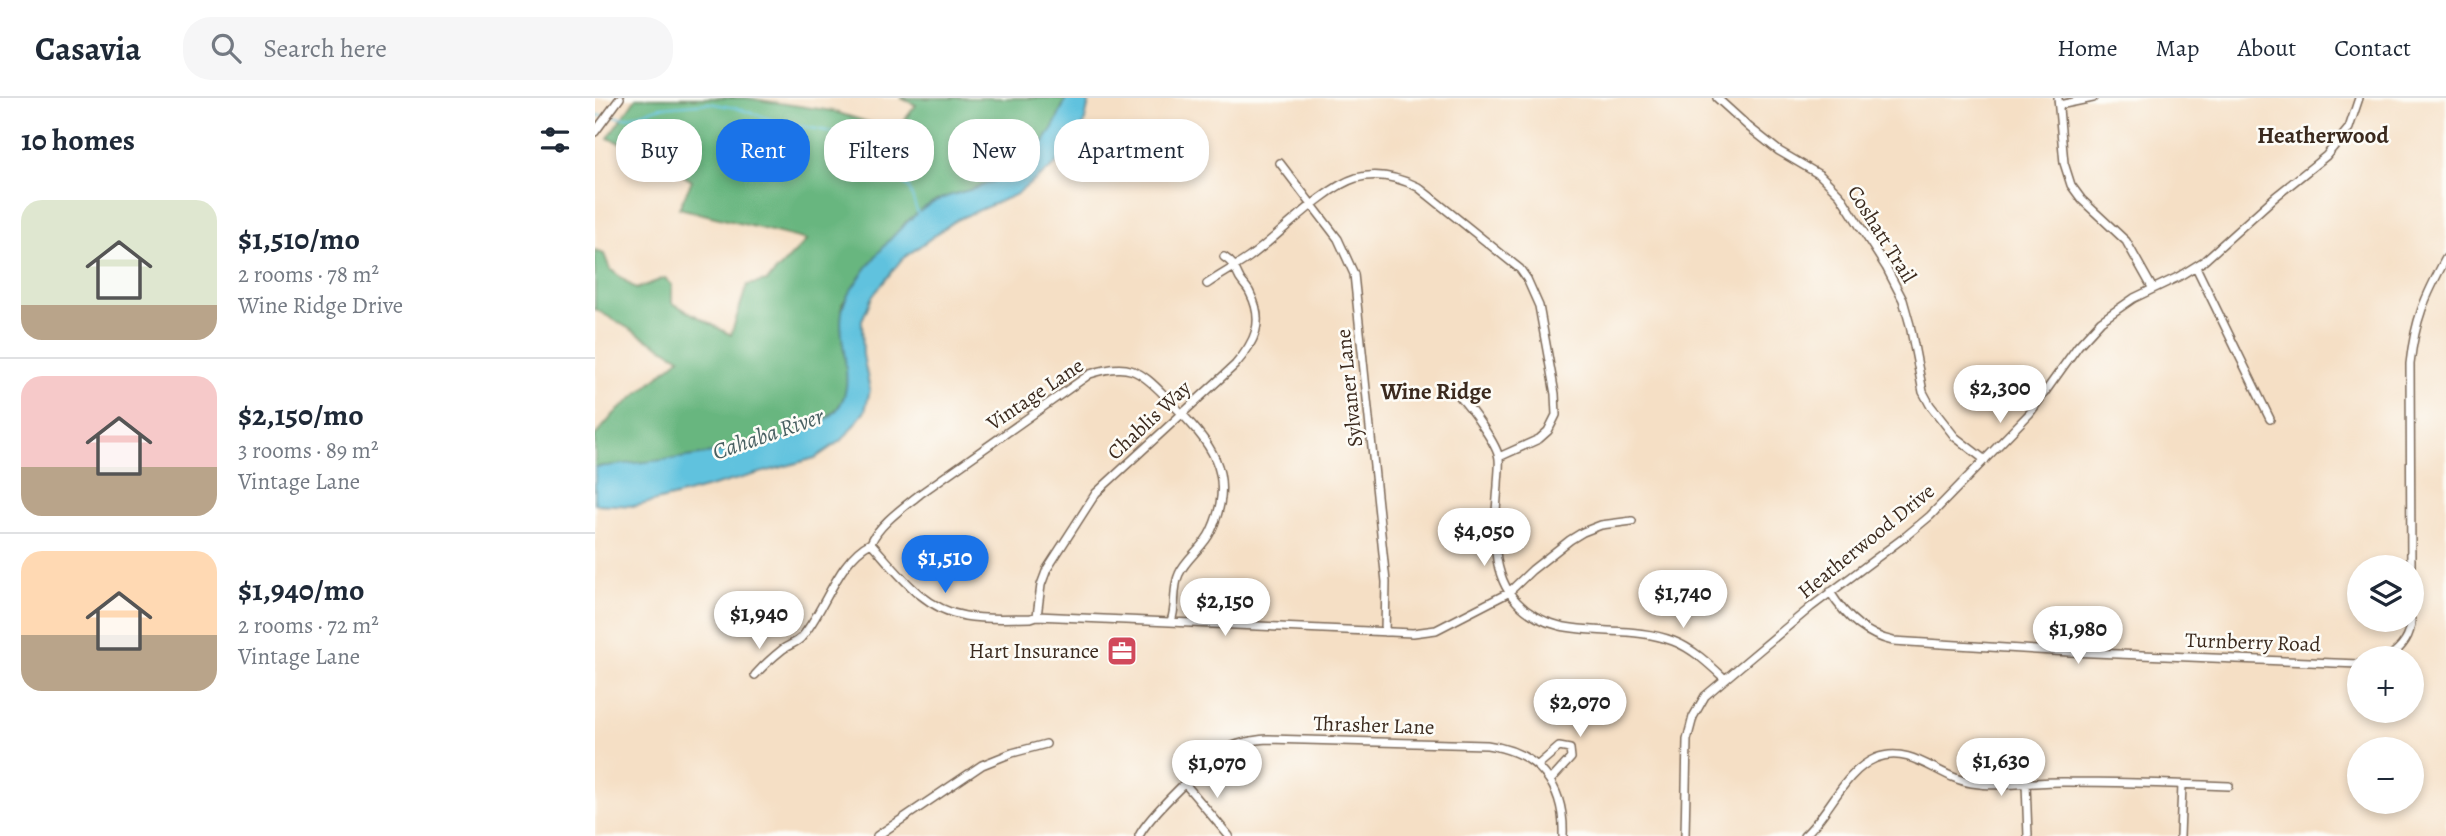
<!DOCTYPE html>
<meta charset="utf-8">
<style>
body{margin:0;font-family:Alegreya,serif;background:#f6f6f7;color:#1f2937;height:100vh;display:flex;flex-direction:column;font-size:26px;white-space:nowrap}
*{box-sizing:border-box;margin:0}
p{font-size:23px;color:#747a83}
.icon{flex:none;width:38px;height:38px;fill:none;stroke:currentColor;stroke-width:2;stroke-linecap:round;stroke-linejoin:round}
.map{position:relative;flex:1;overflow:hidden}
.sheet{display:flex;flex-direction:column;background:#fff;width:595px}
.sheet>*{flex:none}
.hud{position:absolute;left:21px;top:21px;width:665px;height:63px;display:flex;gap:14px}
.tools{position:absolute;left:1752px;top:457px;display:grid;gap:14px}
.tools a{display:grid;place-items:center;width:77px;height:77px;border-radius:50%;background:#fff;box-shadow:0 4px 10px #0003;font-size:35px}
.price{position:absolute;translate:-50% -60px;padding:0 16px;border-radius:24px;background:#fff;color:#222;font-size:23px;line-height:46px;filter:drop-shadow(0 2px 4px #0008)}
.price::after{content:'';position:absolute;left:50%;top:42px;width:21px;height:16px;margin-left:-10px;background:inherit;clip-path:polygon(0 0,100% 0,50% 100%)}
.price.on{background:#1a73e8;color:#fff}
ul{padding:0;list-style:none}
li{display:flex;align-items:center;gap:21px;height:175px;padding:0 21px}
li+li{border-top:2px solid #e0e1e3}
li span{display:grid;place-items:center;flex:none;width:196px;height:140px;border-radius:21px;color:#555}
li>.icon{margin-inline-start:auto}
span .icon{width:84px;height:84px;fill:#fffc;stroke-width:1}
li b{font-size:30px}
h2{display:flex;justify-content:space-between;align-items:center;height:84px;padding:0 21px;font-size:30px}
.pill{padding:0 24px;border-radius:28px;background:#fff;box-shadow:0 4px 10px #0003;font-size:24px;line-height:63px}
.pill.on{background:#1a73e8;color:#fff}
header{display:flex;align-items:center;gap:42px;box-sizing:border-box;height:98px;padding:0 35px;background:#fff;border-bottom:2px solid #e0e1e3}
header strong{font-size:33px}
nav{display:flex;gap:38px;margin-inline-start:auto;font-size:24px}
.search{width:490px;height:63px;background:#f6f6f7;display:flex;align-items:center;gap:18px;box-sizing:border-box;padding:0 24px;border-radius:28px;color:#747a83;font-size:26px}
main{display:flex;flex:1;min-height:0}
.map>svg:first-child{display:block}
</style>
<header>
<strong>Casavia</strong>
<div class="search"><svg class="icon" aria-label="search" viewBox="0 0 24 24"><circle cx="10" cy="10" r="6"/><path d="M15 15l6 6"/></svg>Search here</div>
<nav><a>Home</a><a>Map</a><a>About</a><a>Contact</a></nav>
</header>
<main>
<section class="sheet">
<h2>10 homes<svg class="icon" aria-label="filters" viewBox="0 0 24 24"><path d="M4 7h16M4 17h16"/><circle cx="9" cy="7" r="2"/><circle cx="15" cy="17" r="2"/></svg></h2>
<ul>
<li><span style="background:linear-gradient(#dfe7d0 75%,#b9a48a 0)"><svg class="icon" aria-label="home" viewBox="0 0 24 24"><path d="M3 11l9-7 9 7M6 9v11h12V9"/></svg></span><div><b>$1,510/mo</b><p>2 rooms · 78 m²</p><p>Wine Ridge Drive</p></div></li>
<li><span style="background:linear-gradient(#f6c9c9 65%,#b9a48a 0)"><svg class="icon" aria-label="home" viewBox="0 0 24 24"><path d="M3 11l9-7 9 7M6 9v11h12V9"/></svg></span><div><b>$2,150/mo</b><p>3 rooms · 89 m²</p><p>Vintage Lane</p></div></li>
<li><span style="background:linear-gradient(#ffd9b3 60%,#b9a48a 0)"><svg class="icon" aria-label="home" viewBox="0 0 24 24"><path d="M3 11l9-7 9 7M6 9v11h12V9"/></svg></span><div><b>$1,940/mo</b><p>2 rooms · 72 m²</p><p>Vintage Lane</p></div></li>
</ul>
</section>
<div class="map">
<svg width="1851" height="738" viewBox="0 0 1851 738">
<rect width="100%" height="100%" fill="#fdfcf7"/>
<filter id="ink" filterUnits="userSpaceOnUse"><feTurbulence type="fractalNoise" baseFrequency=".0143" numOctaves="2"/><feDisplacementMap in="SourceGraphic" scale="14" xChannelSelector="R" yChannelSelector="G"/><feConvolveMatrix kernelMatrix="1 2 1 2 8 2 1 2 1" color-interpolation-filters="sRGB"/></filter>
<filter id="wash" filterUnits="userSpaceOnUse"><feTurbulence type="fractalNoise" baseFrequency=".00686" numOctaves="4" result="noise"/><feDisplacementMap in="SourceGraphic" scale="28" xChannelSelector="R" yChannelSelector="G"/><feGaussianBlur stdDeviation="1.57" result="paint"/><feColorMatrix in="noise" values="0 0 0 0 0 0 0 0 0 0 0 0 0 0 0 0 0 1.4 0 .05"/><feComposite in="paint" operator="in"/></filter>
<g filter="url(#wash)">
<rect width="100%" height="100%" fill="#f5dfc5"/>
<path fill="#68b67f" stroke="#52704e" stroke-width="2" d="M41,0h110l86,13 64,20 20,-26 -15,-7h165l-15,36 -14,19 -22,16 -31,17 -49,15 -29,21 -64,82c0,24 10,71 3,91 -18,56 -198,67 -250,72v-31l19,-22 66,-56 -85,-49v-59l9,4 6,15 26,20 29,-11 7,7v18l59,32 16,-50 20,-4 40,-41 -128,-32 13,-27 -42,-26 -42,-17z"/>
<path fill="#60c2de" stroke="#4e767e" stroke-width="2" d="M471,0h24l-8,34 -27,33 -40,30 -59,25 -54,39 -30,38 -10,23 1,35 7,35 -5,21 -22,28 -28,19 -139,38 -40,10 -41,-2v-37c53,-5 106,-10 158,-22 25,-5 54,-12 75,-27 42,-32 -4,-87 21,-125 18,-28 56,-77 87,-92 14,-7 30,-9 45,-15 46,-17 69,-43 85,-88z"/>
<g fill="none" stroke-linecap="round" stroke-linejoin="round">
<path stroke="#60c2de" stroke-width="2" d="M0,17l9,1
M15,18l16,2 35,-11 48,-4 27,5 44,14 52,10 31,15 28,23 18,18 9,26"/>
</g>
</g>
<g filter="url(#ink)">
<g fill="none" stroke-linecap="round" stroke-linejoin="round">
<g stroke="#7c6958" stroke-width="10">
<path id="minor" d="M1122,0l33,30 29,23 41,24 20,20 46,72 17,33 7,25 13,67 7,13 25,32 30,23
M1463,0l6,65 7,22 11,15 44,41 27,48
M1464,7l34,-7
M0,34l25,-34
M685,65l58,76 16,35 32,308 -1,50
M1601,169l74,152
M612,186c13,-9 28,-17 41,-26 30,-21 75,-70 108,-80 22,-6 42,-1 62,9l102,82 7,10 12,27 16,88 1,21 -8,16 -9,8 -40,18
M865,299c10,11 38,48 39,62 1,8 -1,18 -1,27 -3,38 -10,86 19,116 40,43 105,19 156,39 19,7 36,23 51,37
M276,445c27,30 52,66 94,73 21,4 44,2 66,2l6,-2 376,17 23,-3 72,-37 24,-23 38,-30 13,-8 18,-7 31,-4
M1816,469l-1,-203c5,-45 15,-67 36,-106
M1235,494c15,24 35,43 63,49l177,11 289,12
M442,518l4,-31 6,-16 49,-76 139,-128c20,-23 30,-43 15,-72 -2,-5 -7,-9 -10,-14 -6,-11 -5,-15 -16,-22
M1792,560c14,-9 24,-21 24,-38
M160,577c8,-9 18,-18 28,-26 6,-4 13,-6 18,-11 24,-27 37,-79 70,-95 8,-19 33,-36 49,-49l170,-120c37,-12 49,-5 75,22 40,42 75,73 46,135 -7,16 -25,27 -32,43 -7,15 -2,32 -8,47
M943,667l21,-18 11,2 1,9 -21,23
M1431,685l2,53
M591,687l43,51
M282,738l105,-71 30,-12 34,-9
M544,738c9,-19 67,-76 86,-86 13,-8 28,-10 43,-11l219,6c51,7 78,40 76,91
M1090,738l2,-96 6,-23 12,-21 106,-89 95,-71 24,-20 100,-103 48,-67 23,-25 33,-23 44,-21 26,-16 71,-64 51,-41 23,-28 10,-30
M1209,738c26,-23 39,-64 72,-78 36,-14 63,20 96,25 31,5 65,-2 96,-1 54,0 108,2 161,4
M1585,738l2,-51"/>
</g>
<use href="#minor" stroke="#fff" stroke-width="7"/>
</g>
</g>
<defs>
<g id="office-square" transform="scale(1.575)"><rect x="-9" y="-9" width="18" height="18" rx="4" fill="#d1495b" stroke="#fdfcf7"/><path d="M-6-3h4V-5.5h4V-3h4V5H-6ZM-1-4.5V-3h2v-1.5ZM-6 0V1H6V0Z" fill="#fff"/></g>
</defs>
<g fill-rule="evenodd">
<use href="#office-square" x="527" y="553"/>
</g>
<g text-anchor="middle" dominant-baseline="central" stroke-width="5" stroke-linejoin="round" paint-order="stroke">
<g font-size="21" fill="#3b2a1e" stroke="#fdfcf7">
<text transform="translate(1287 136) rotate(58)">Coshatt Trail</text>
<text transform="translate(754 290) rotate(-96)">Sylvaner Lane</text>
<text transform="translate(440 296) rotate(-34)">Vintage Lane</text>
<text transform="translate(554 322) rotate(-43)">Chablis Way</text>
<text transform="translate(1271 443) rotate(-39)">Heatherwood Drive</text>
<text transform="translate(1658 544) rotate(2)">Turnberry Road</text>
<text transform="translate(779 627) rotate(2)">Thrasher Lane</text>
</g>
<g font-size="21" fill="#3b2a1e" stroke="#fdfcf7" text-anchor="end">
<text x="504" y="553">Hart Insurance</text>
</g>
<g font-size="23" font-weight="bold" fill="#3b2a1e" stroke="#fdfcf7">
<text x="1728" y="37">Heatherwood</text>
<text x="841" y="293">Wine Ridge</text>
</g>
<g font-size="23" font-style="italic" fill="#485f61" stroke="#fdfcf7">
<text transform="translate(173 336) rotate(-19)">Cahaba River</text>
</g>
</g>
</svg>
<div class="tools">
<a><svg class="icon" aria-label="layers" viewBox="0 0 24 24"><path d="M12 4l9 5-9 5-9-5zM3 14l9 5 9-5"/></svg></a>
<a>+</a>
<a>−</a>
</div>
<b class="price" style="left:1405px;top:327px">$2,300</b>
<b class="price" style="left:889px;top:470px">$4,050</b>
<b class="price on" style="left:350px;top:497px">$1,510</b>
<b class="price" style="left:1088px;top:532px">$1,740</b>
<b class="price" style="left:630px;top:540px">$2,150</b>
<b class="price" style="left:164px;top:553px">$1,940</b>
<b class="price" style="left:1483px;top:568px">$1,980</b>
<b class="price" style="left:985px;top:641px">$2,070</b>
<b class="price" style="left:1406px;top:700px">$1,630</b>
<b class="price" style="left:622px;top:702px">$1,070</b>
<div class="hud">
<a class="pill">Buy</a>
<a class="pill on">Rent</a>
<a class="pill">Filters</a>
<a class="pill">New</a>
<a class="pill">Apartment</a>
</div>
</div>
</main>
